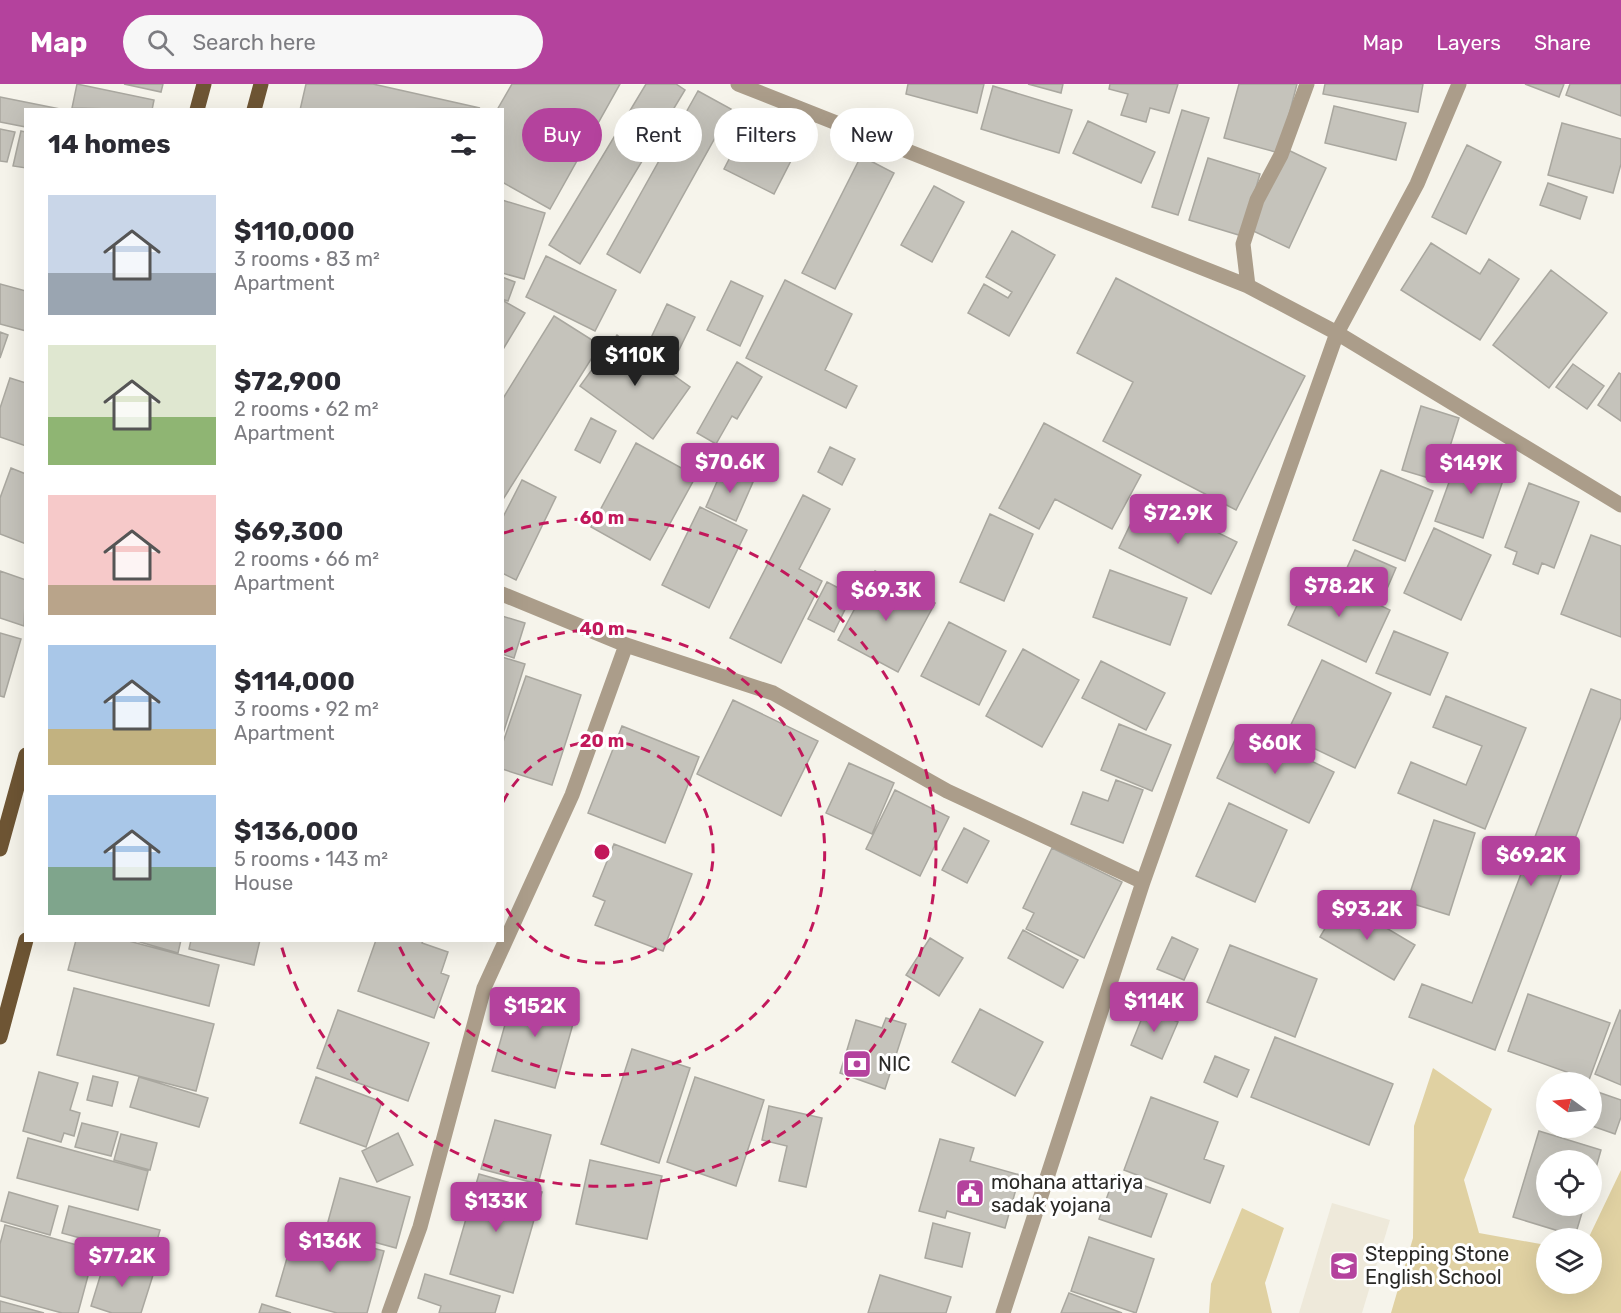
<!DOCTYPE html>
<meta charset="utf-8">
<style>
body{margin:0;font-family:Rubik,sans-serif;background:#f7f7f7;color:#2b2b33;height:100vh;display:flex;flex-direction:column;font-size:22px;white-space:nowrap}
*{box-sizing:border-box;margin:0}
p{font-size:20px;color:#7c7c81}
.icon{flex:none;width:33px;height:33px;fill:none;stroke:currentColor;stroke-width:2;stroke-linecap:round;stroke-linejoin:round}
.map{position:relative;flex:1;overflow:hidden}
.details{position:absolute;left:24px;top:24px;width:480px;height:834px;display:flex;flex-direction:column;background:#fff;border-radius:0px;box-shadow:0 6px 24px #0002}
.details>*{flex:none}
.top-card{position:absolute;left:522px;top:24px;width:570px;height:54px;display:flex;gap:12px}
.needle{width:39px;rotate:285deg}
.controls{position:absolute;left:1536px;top:988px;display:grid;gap:12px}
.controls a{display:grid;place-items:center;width:66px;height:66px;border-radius:50%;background:#fff;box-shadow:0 6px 24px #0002;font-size:30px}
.price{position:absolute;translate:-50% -51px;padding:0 14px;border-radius:6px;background:#b4429d;color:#fff;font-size:20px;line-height:39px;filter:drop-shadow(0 2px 3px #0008)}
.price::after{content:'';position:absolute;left:50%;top:36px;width:18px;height:14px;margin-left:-9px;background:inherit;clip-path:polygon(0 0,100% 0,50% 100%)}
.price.on{background:#222;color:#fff}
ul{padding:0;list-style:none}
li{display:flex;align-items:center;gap:18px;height:150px;padding:0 24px}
li span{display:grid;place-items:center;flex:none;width:168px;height:120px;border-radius:0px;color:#555}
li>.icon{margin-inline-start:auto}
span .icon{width:72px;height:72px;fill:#fffc;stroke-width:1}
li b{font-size:26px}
h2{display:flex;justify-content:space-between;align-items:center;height:72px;padding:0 24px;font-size:26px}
.tag{padding:0 21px;border-radius:27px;background:#fff;box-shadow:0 6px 24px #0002;font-size:21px;line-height:54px}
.tag.on{background:#b4429d;color:#fff}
header{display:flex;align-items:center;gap:36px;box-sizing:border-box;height:84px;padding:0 30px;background:#b4429d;color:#fff}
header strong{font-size:28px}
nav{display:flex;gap:33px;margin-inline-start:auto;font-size:21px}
.search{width:420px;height:54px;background:#f7f7f7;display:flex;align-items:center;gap:15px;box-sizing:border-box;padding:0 21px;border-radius:33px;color:#7c7c81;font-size:22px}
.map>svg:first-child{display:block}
</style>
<header>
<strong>Map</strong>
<div class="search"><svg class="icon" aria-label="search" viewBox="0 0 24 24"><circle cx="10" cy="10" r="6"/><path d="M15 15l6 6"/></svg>Search here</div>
<nav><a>Map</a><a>Layers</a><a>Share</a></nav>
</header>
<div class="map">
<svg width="1621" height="1229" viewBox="0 0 1621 1229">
<rect width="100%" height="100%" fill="#f6f4eb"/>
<path fill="#eee9da" d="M1332,1119l58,17 -28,93h-63z"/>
<path fill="#e0d1a2" d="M1433,984l59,41 -28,71 15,53 67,12v39h46v-45h-4l33,-69v143h-230l22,-75 1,-112z
M1242,1124l42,20 -19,55 7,30h-63l2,-29z"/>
<path fill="#c5c3bb" stroke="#a9a79f" stroke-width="1.5" d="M77,0l77,16 -2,10 -80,-2z
M124,0h39l-2,8z
M306,0h67l107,24 -180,2z
M512,0h108l-70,125 -48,-27v-72h-5z
M646,0h30l9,6 -105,174 -31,-19z
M908,0h76l-7,29 -71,-19z
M1028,0h35l-2,9z
M1110,0h68l-9,29 -19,-5 -4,14 -25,-7 7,-21 -19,-5z
M1239,0h58l-18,69 -55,-15z
M1325,0h98l-5,28 -95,-18z
M1525,0h39l-5,13z
M1570,0h51v32l-55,-21z
M993,2l79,24 -13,43 -78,-24z
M698,7l33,18 -91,164 -33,-19z
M0,13l60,12 -34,1v17l-26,-5z
M1334,22l72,17 -10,37 -71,-17z
M1182,26l27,8 -31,97 -26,-8z
M750,35l49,26 -25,49 -50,-25z
M1088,37l67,31 -14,31 -68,-30z
M1562,39l59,16v25l-8,29 -65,-18z
M0,45l15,3 -8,30 -7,-1z
M21,47l5,1v36l-13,-2z
M1467,61l34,17 -35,72 -34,-17z
M1286,65l40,19 -37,80 -40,-19z
M861,72l33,17 -59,116 -33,-16z
M1208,74l52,16 -18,62 -53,-16z
M1548,99l39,14 -7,22 -40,-14z
M934,102l30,16 -32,60 -31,-17z
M502,116l43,13 -21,66 -22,-6z
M1012,147l43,24 -46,81 -41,-23 16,-29 24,14 4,-6 -26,-15z
M1431,159l49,31 9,-15 30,20 -39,61 -79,-50z
M546,172l70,34 -21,41 -69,-34z
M1551,186l56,43 -58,75 -56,-43z
M502,193l13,5 -7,19 -6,-2z
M1116,194l189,98 -69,134 -133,-69 30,-59 -56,-29z
M785,196l67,34 -27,56 32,16 -11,22 -100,-50z
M731,197l32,15 -23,50 -33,-16z
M0,200l26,7v40l-26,-7z
M502,216l23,13 -23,38z
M667,220l28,13 -18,37 -27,-14z
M554,232l46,29 -98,156v-101z
M0,248l8,3 -8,23z
M617,251l73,52 -37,52 -73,-53z
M737,278l25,15 -25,42 -5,-3 -16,28 -19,-11z
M1573,280l31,22 -17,23 -31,-22z
M1619,289l2,1v47l-23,-16z
M10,294l16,5v63l-26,-9v-29z
M1421,322l38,12 -20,63 -37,-11z
M591,334l25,13 -16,32 -25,-13z
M1044,339l97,52 -29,54 -57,-30 -16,30 -40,-21z
M636,359l60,33 -46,84 -59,-33z
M830,363l25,12 -13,26 -24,-13z
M1460,368l47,17 -24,69 -48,-17z
M11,384l15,6v70l-26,-10v-36z
M723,384l30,14 -17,39 -30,-14z
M1381,386l52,21 -28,70 -52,-21z
M522,396l34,17 -40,83 -14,-7v-54z
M1529,399l50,19 -25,66 -12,-5 -4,11 -25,-10 4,-12 -12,-5z
M803,411l27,14 -31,60 23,12 -41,82 -51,-25z
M1144,412l93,46 -26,52 -92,-46z
M700,423l47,23 -38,78 -47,-23z
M990,430l43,20 -29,67 -44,-19z
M1434,444l57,27 -30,65 -57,-27z
M1591,451l30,11v91l-60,-23z
M1355,466l41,18 -13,30 -41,-19z
M1110,486l77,28 -17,47 -77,-28z
M0,487l26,9 -2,46 -24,-8z
M875,487l60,32 -37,69 -60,-32z
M1312,489l78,37 -24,52 -78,-37z
M827,498l25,13 -18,37 -26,-13z
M502,532l23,7 -11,35 -12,-4z
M949,538l57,29 -27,54 -58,-29z
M1394,547l54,22 -18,42 -54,-22z
M0,549l21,6 -17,58 -4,-1z
M1023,565l56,31 -37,67 -56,-31z
M502,573l23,7 -23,73z
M1322,576l69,33 -36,75 -69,-33z
M1101,577l64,32 -19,37 -64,-32z
M526,592l55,19 -29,90 -50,-16v-24z
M1591,605l30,11v17l-126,333 -86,-33 13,-33 50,19z
M1446,612l80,32 -41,101 -87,-36 13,-31 55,23 16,-39 -49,-19z
M733,616l85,41 -37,75 -84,-42z
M1119,640l52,21 -19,46 -51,-21z
M622,642l77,31 -34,86 -77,-30z
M1241,643l93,45 -25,51 -92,-45z
M849,679l45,20 -22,51 -46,-21z
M1116,696l27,10 -20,53 -52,-19 12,-32 25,9z
M895,706l54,27 -29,59 -54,-27z
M1229,719l58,27 -32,72 -59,-26z
M1434,736l41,13 -26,82 -42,-13z
M964,744l25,13 -22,42 -25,-13z
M614,760l78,30 -29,77 -68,-26 10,-24 -12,-5z
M1052,764l70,34 -38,76 -58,-29 8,-16 -11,-5z
M1341,817l74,44 -21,35 -74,-43z
M1023,846l55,30 -15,28 -55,-30z
M1172,853l26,12 -14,31 -27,-11z
M930,854l33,20 -24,38 -33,-21z
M76,856h49l94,25 -10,41 -141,-36z
M133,856h48l-3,13z
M191,856h69l-6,25 -65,-16z
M376,856h47l-1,3 26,9 -7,21 8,3 -15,42 -76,-27z
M1230,861l87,34 -22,58 -88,-35z
M74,904l140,36 -18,67 -139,-36z
M515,905l63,17 -23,82 -63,-17z
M1528,910l82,29 -21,57 -81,-29z
M1146,924l32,14 -16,37 -31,-14z
M980,925l63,33 -28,54 -63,-34z
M338,926l91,33 -21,58 -91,-33z
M1620,926l1,1v74l-26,-11z
M886,934l20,6 -21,65 -45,-16 16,-53 26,8z
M1275,953l118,47 -24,61 -118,-48z
M632,965l58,19 -31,95 -58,-19z
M1215,972l34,14 -12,27 -33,-15z
M39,988l39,11 -8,27 10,3 -6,23 -10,-3 -3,9 -38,-11z
M93,992l25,6 -6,24 -25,-6z
M139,993l69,21 -9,29 -69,-20z
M316,993l66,25 -16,45 -66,-24z
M695,993l69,23 -28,86 -69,-24z
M1592,1006l29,10v17l-6,17 -23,-8z
M1151,1013l67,25 -14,37 20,7 -14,37 -86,-33z
M769,1022l53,12 -16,69 -27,-6 8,-35 -25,-6z
M495,1036l56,15 -13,49 -57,-15z
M82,1039l36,9 -7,24 -36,-9z
M1539,1047l62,19 -9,32v-21h-46v45h38l-9,30 -62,-19z
M398,1049l15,32 -36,17 -15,-31z
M121,1050l36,9 -7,27 -36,-10z
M28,1054l120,33 -10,39 -121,-32z
M940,1055l34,9 -4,13 50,14 -15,53 -58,-17 -2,7 -26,-7z
M590,1076l72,16 -15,63 -71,-15z
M479,1090l63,18 -29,101 -63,-19z
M1115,1091l52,19 -16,43 -52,-18z
M340,1094l70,19 -14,51 -70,-19z
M9,1108l49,14 -8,29 -49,-14z
M69,1122l91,24 -8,28 -90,-25z
M933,1139l37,10 -8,34 -37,-9z
M5,1141l90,25 -17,63h-16l-62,-17v-52z
M296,1143l88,24 -17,62h-30l-61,-17z
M1089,1153l65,22 -18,54 -65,-22z
M106,1173l48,15 -13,41h-29l-21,-7z
M425,1190l75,22 -5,17h-56l2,-7 -23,-8z
M880,1191l71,22 -5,16h-78z
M1069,1209l53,20h-61z
M0,1217l44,12h-44z
M262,1220l29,9h-32z"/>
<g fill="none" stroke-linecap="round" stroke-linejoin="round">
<path stroke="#ab9d8a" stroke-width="15" d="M738,0l510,202 89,47 284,172
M1248,202l-5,-42 14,-44 24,-45 26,-71
M502,510l124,51 147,48 174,98 196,91
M389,1229l31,-86 64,-239 88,-193 54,-150
M1003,1229l140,-431 194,-549 80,-149 42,-100"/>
<path stroke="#6e5534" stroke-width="15" d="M197,26l7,-26
M254,26l7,-26
M0,765l26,-94
M0,953l26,-97"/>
</g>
<g fill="none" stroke="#c2185b" stroke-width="3" stroke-dasharray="10 8">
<path d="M503 718A111 111 0 1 1 503 818"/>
<path d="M504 568A223 223 0 1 1 397 857"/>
<path d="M504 449A334 334 0 1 1 280 857"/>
</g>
<defs>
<g id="bank-square" transform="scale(1.5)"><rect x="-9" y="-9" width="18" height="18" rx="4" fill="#b4429d" stroke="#fff"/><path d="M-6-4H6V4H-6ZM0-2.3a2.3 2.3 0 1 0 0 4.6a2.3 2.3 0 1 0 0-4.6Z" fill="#fff"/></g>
<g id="civic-square" transform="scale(1.5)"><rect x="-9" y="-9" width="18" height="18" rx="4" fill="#b4429d" stroke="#fff"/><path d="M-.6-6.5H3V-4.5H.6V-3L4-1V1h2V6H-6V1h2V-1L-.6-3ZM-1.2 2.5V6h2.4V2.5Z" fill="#fff"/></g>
<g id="school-square" transform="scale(1.5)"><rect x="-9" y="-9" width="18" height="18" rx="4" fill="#b4429d" stroke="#fff"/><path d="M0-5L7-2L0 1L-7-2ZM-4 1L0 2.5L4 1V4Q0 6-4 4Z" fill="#fff"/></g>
</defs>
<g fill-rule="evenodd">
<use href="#bank-square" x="857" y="980"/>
<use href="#civic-square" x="970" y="1109"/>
<use href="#school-square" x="1344" y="1182"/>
</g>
<g text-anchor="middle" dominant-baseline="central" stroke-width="6" stroke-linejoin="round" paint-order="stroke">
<g font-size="20" fill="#2a2926" stroke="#fff" text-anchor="start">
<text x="878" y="980">NIC</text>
<text x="991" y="1098">mohana attariya<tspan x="991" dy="23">sadak yojana</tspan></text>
<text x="1365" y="1170">Stepping Stone<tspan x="1365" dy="23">English School</tspan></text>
</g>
</g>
<circle cx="602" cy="768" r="9" fill="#c2185b" stroke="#fff" stroke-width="3"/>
<g font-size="18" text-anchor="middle" font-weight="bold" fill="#c2185b" stroke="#fff" stroke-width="6" stroke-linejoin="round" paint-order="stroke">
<text x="602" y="440">60 m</text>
<text x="602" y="551">40 m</text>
<text x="602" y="663">20 m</text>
</g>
</svg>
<div class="controls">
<a><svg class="needle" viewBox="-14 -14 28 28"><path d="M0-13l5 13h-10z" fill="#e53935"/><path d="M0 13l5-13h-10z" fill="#7c7c81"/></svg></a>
<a><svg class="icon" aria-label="locate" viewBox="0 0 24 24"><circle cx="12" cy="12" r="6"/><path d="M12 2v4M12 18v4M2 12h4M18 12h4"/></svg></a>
<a><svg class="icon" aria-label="layers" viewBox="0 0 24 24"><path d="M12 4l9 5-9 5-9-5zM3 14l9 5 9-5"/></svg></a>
</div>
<b class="price on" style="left:635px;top:303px">$110K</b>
<b class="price" style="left:730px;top:410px">$70.6K</b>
<b class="price" style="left:1471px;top:411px">$149K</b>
<b class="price" style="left:1178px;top:461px">$72.9K</b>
<b class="price" style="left:1339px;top:534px">$78.2K</b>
<b class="price" style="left:886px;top:538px">$69.3K</b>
<b class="price" style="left:1275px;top:691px">$60K</b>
<b class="price" style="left:1531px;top:803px">$69.2K</b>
<b class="price" style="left:1367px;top:857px">$93.2K</b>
<b class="price" style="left:1154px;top:949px">$114K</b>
<b class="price" style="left:535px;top:954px">$152K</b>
<b class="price" style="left:496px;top:1149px">$133K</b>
<b class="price" style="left:330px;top:1189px">$136K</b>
<b class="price" style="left:122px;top:1204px">$77.2K</b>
<div class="top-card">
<a class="tag on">Buy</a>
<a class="tag">Rent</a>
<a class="tag">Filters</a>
<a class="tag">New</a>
</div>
<section class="details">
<h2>14 homes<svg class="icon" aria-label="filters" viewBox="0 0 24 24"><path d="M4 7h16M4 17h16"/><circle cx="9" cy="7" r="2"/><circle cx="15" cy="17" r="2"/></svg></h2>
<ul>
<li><span style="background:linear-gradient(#c9d6e8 65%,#9aa5b1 0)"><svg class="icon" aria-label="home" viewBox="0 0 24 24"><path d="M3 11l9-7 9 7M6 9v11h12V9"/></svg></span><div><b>$110,000</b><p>3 rooms · 83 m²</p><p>Apartment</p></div></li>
<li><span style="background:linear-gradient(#dfe7d0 60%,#8fb573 0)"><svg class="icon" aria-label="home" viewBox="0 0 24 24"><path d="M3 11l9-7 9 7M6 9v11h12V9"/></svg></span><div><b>$72,900</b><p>2 rooms · 62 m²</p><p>Apartment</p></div></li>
<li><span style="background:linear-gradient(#f6c9c9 75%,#b9a48a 0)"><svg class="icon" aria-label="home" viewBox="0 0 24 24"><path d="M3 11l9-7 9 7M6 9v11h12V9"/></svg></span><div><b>$69,300</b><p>2 rooms · 66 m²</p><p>Apartment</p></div></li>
<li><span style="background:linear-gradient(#a9c7e8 70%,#c2b280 0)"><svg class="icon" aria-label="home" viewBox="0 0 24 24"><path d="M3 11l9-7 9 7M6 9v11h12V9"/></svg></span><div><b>$114,000</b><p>3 rooms · 92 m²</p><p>Apartment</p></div></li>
<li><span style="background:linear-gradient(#a9c7e8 60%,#7fa58c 0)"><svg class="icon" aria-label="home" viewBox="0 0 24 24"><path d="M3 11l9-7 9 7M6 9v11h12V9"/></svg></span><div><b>$136,000</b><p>5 rooms · 143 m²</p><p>House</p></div></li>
</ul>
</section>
</div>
